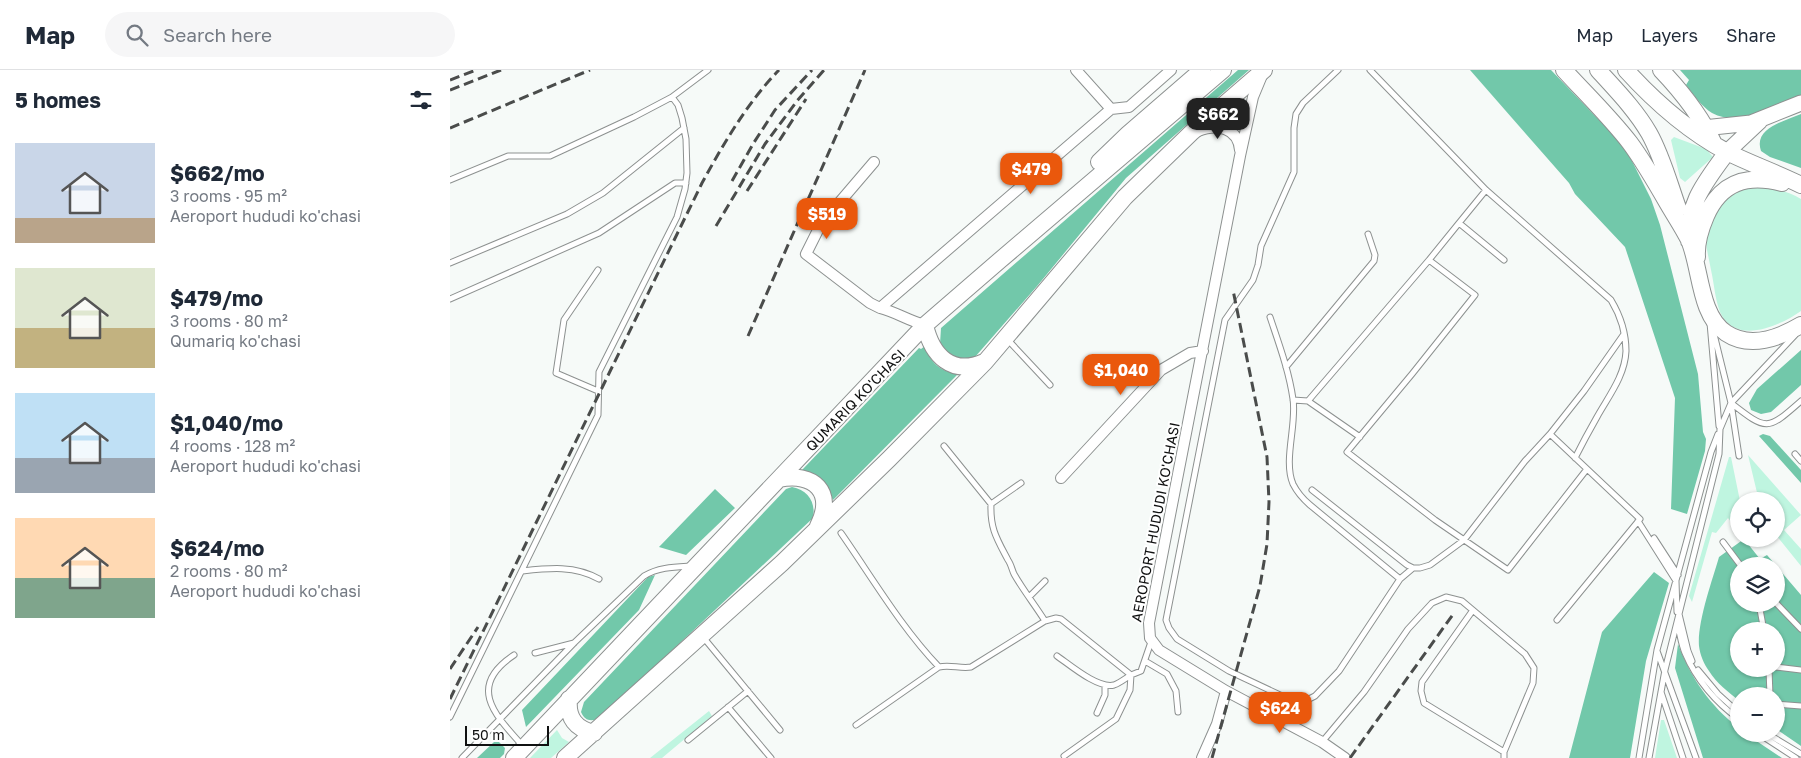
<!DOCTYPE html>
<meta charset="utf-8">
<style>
body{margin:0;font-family:"Golos Text",sans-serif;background:#f6f6f7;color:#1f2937;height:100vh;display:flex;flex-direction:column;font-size:19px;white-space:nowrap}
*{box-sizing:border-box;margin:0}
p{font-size:16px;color:#747a83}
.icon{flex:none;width:28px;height:28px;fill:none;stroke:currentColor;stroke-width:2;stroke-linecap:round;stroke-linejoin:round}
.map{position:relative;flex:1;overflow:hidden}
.side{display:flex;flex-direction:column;background:#fff;width:450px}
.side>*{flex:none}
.tools{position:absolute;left:1280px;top:422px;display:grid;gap:10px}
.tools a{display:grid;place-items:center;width:55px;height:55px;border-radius:50%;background:#fff;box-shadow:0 1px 4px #0004;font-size:25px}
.scale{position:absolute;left:15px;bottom:12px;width:84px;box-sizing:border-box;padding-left:5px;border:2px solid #101111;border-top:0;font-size:14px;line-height:18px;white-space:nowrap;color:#101111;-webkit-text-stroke:4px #fff;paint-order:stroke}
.price{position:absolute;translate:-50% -42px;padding:0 11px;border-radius:10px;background:#ea580c;color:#fff;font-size:16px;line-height:32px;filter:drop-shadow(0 1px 2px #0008)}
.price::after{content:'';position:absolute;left:50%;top:30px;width:15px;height:11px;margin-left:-8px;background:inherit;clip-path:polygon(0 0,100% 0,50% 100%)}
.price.active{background:#222;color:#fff}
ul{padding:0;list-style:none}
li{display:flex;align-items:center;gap:15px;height:125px;padding:0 15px}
li span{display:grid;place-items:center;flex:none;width:140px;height:100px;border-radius:0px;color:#555}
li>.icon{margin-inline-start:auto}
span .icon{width:60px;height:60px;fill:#fffc;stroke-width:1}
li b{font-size:21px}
h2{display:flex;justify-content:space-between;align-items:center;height:60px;padding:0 15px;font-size:21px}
header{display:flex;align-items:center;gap:30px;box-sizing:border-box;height:70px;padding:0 25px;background:#fff;border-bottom:1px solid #e0e1e3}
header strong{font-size:24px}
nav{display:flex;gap:28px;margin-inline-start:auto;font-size:18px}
.search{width:350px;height:45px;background:#f6f6f7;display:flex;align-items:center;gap:12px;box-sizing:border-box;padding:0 18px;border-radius:28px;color:#747a83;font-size:19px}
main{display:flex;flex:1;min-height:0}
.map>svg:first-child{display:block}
</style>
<header>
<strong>Map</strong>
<div class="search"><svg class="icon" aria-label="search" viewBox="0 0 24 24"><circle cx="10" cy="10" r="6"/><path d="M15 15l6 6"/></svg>Search here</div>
<nav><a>Map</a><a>Layers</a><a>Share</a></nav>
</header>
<main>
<section class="side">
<h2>5 homes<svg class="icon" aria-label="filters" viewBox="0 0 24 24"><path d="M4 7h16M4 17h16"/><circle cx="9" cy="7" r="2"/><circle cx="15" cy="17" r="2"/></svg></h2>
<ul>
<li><span style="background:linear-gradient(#c9d6e8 75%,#b9a48a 0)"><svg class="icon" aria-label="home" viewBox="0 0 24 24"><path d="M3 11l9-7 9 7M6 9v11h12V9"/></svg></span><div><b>$662/mo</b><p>3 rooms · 95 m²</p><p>Aeroport hududi ko'chasi</p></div></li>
<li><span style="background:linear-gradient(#dfe7d0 60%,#c2b280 0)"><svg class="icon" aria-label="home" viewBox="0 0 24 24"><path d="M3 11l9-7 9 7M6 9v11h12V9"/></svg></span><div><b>$479/mo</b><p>3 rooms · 80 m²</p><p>Qumariq ko'chasi</p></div></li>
<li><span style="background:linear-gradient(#bfe0f5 65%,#9aa5b1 0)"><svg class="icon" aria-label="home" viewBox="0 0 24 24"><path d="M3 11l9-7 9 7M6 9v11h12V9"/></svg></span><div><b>$1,040/mo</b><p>4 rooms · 128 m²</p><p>Aeroport hududi ko'chasi</p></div></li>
<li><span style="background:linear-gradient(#ffd9b3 60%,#7fa58c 0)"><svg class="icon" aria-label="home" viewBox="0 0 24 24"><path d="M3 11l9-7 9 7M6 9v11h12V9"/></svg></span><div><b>$624/mo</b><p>2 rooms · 80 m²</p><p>Aeroport hududi ko'chasi</p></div></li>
</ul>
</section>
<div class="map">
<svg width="1351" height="688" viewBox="0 0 1351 688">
<rect width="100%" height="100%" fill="#f6faf8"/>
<path fill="#bff5e0" d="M1224,67l32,12 7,8 -28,25 -5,-4 -9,-38z
M1295,117c20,0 37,1 56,12v112c-21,15 -66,35 -81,1 -5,-13 -6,-29 -9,-42 -3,-17 -10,-37 0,-52 8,-14 20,-24 34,-31z
M1298,385l53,60 -17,15 17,19v17l-25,-31v-34h-17z
M1279,387h2l9,44 -1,31 -11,-14 -12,15 -4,-1 -20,70 -3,-6z
M259,641l3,5 -50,42h-12z
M1211,650h3l13,38h-22z
M107,660l5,8 7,4 -18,16h-21z"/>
<path fill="#72c8aa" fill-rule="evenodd" d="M788,0h11l-123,108 -88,107 -63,72 -5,3 -22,-4 -8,-12 1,-16z
M1020,0h81l71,74 10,17 19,38 9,26 38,149 5,58 3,7 -1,12 -18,63 -16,-5 4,-111 -50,-151 -50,-53 -6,-11z
M1230,0h121v26c-26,11 -60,32 -89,17 -10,-6 -19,-19 -26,-28l3,-5z
M1351,44v54l-31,-11 -9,-6c-8,-23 24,-30 40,-37z
M475,276c6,17 14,25 33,28l-125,126c-6,-14 -16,-24 -31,-30l117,-122 2,1z
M1351,280v35l-30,27 -10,2 -10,-4 -2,-7 8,-14z
M1313,364l7,2 31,34v13l-42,-47z
M342,417c16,3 24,15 21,31l-213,200c-9,4 -15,3 -19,-6l3,-10 202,-213z
M265,419l20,19 -49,47 -27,-8z
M1294,469l16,20 7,-4 34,40v151l-25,-17v-33h-37v5c-10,-9 -23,-18 -30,-30 -5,-7 -9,-16 -10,-25 -2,-23 13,-65 20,-89zM1289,496h37v38h-37zM1289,561h37v38h-37z
M1204,502l15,11 -23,78 -16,97h-61l33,-126z
M205,505l-16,35 -113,117 -4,-17 126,-133z
M1228,574c13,34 32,62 61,84v6h7l36,24h-79l-28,-90z
M44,672h5l6,6 -1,6 -4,4h-23z"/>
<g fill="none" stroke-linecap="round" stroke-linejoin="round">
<g stroke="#8d9190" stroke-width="7">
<path id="service" d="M888,0l-35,33 -7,11 -2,14v44l-33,74 -3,19 -5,15 -28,40 -59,300 3,8 8,11 52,32 66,31 10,-1 10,-5 24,-25 61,-92 13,-11
M920,0l116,120 125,110c9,15 15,34 15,51 -1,25 -18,46 -29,66 -8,14 -15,27 -22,41
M0,110l58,-24h42l84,-39 38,-20 36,-27
M1036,120l-27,33 45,37
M979,190l46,35 -63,79 -65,78 88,68 73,50 79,-101
M0,193l117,-49 36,-21 81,-65
M148,200l-34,50 -8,53 42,18
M0,229l149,-66 76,-50h11
M820,247c9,27 19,54 23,82 4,26 -10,61 0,85 4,8 10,15 17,21l90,74
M1260,253l9,103
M1263,260l18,73 8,53
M558,270l42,45
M836,297l88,-106 1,-6 -7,-21
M843,330l15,1
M1281,333c36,28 36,28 70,-2
M1100,364l34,-43 40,-57
M910,367l-52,-36 121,-141 30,-37
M494,376l47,58c-1,25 6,35 17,56 3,4 4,10 6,14 9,16 21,31 31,47
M1345,384l6,7
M862,420l95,75 6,3h7l10,-3 34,-25 61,-79 25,-27 90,85 -83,101
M541,434l30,-21
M1188,451l38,60 1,31
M391,463c32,46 60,94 98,134
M1204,468l24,37
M1273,472l18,24
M72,501c27,-3 53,-6 77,8
M579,527l16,-16
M1326,533l25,26
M1309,534l5,27
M1023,540l-51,72 -1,9 3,12 80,49
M1229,544l9,37 4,10
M1227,553c3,10 4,21 8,30 11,26 31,50 54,66
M253,567l77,93
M1207,581l39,107
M85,583l39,-10
M64,585c-47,31 -20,59 8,90
M607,586c13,9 41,33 57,29 6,-2 12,-7 17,-10
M695,591l22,13 9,17 2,21
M1326,597l25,3
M1319,599l1,27
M1248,600l20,24 21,19
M1211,622l22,66
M1326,634l25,2
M278,637l43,51
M647,643l8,-18v-9
M0,647l148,-302 1,-43 78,-155 8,-28 2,-16 -1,-34 -4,-21 -4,-13 -6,-8
M406,655l83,-58c11,-3 21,2 32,0l74,-46 11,-3 5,1 70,56 10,-4 10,-29
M1309,664l37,24
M1318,664l33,20
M238,670l60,-49
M872,672l42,-50 44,-63 24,-26 14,-6 16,4 63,53 9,14 -1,15 -29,69v6
M614,686l52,-37 14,-29 1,-15
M12,688l113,-116 69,-66c15,-9 31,-9 48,-10
M1189,688l18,-108 54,-198 7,-18
M1199,688l16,-88 54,-216 1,-25 11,-26 64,-68"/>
</g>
<g stroke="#8d9190" stroke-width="12">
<path id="minor" d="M626,0l35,39
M813,3l-10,24 -13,59 -91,467 1,15 9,12 67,41 96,51 23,16
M748,61c19,-7 40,-4 42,19
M424,92l-53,62 -15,30 64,49 10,5
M475,255c-16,-4 -29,-13 -45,-17l231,-199 18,-2 42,-37
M611,408l100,-108 29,-17 13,-2
M752,688l15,-34 9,-33"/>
</g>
<g stroke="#8d9190" stroke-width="17">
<path id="secondary" d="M1244,59l57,-6 50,-20
M1277,82l33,-31"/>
</g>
<g stroke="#8d9190" stroke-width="18">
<path id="primary" d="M1114,0c22,24 46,47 66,73 14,19 26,40 38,61 7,12 15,24 21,36 12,28 10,75 37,93 24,16 53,5 75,-8
M1148,0c18,20 37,39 51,63 13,23 20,50 29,75
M1176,0c30,33 62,61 101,82 24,12 50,21 74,33
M1211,0c21,22 40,46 53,74
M649,92l29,-28 74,-64
M1239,171c-1,-40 16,-58 38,-89
M1247,187c-1,-14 3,-27 9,-41 15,-34 41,-42 76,-33
M475,255c7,31 27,51 59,37
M329,409c35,-7 56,13 39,47
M119,629c-2,19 7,30 25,34
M64,688l411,-433 74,-64 224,-191
M115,688l217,-195 107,-104 96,-97 140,-165 66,-64 73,-63"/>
</g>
<use href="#service" stroke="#fff" stroke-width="5"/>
<use href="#minor" stroke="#fff" stroke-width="10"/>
<use href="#secondary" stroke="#fff" stroke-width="15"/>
<use href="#primary" stroke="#fff" stroke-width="16"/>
<path stroke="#4a4c4b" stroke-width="3" stroke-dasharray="10 5" stroke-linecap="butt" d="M0,10l26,-10
M0,20l51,-20
M0,58l140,-58
M282,111l21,-37 22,-34 37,-40
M297,121l59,-92
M266,156l49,-82 32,-43 27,-31
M298,266l117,-266
M0,599l28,-42
M0,629l252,-516c22,-40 45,-80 77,-113
M762,688l48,-172 7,-42 2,-42 -2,-45 -34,-167
M900,688l104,-145"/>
</g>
<g text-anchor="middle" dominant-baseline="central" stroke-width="4" stroke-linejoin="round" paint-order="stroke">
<g font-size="14" fill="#101111" stroke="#fff">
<text transform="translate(405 330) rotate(-46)">QUMARIQ KO'CHASI</text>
<text transform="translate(705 452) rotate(-79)">AEROPORT HUDUDI KO'CHASI</text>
</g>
</g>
</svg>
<div class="tools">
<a><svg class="icon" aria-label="locate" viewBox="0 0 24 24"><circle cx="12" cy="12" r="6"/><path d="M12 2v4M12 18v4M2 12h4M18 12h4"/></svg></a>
<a><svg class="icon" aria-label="layers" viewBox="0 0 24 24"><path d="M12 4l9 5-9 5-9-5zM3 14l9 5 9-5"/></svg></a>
<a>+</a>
<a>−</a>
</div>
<div class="scale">50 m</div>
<b class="price active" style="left:768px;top:70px">$662</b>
<b class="price" style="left:581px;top:125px">$479</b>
<b class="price" style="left:377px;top:170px">$519</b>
<b class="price" style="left:671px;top:326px">$1,040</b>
<b class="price" style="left:830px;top:664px">$624</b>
</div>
</main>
